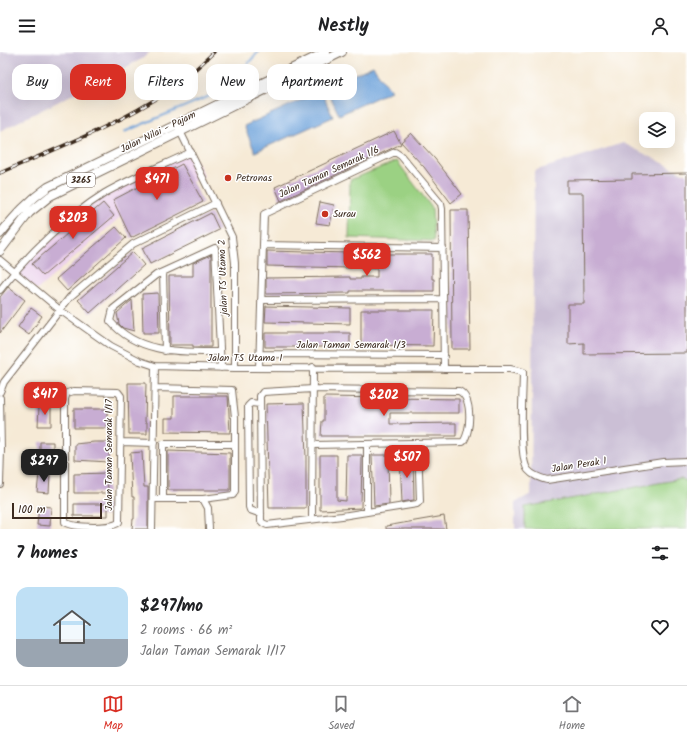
<!DOCTYPE html>
<meta charset="utf-8">
<style>
body{margin:0;font-family:Kalam,sans-serif;background:#f6f6f6;color:#202124;height:100vh;display:flex;flex-direction:column;font-size:15px;white-space:nowrap}
*{box-sizing:border-box;margin:0}
p{font-size:13px;color:#757577}
.icon{flex:none;width:22px;height:22px;fill:none;stroke:currentColor;stroke-width:2;stroke-linecap:round;stroke-linejoin:round}
.map{position:relative;height:477px;overflow:hidden}
.drawer{display:flex;flex-direction:column;background:#fff;flex:1}
.drawer>*{flex:none}
.guide{position:absolute;left:12px;top:12px;width:400px;height:36px;display:flex;gap:8px}
.tools{position:absolute;left:639px;top:60px;display:grid;gap:8px}
.tools a{display:grid;place-items:center;width:36px;height:36px;border-radius:8px;background:#fff;box-shadow:0 4px 16px #0002;font-size:20px}
.scale{position:absolute;left:12px;bottom:10px;width:90px;box-sizing:border-box;padding-left:4px;border:2px solid #3b2a1e;border-top:0;font-size:11px;line-height:14px;white-space:nowrap;color:#3b2a1e;-webkit-text-stroke:3px #fff;paint-order:stroke}
.price{position:absolute;translate:-50% -34px;padding:0 9px;border-radius:8px;background:#d93025;color:#fff;font-size:13px;line-height:26px;filter:drop-shadow(0 1px 2px #0008)}
.price::after{content:'';position:absolute;left:50%;top:24px;width:12px;height:9px;margin-left:-6px;background:inherit;clip-path:polygon(0 0,100% 0,50% 100%)}
.price.selected{background:#222;color:#fff}
ul{padding:0;list-style:none}
li{display:flex;align-items:center;gap:12px;height:100px;padding:0 16px}
li+li{border-top:1px solid #e0e0e0}
li span{display:grid;place-items:center;flex:none;width:112px;height:80px;border-radius:12px;color:#555}
li>.icon{margin-inline-start:auto}
span .icon{width:48px;height:48px;fill:#fffc;stroke-width:1}
li b{font-size:17px}
h2{display:flex;justify-content:space-between;align-items:center;height:48px;padding:0 16px;font-size:17px}
.pill{padding:0 14px;border-radius:12px;background:#fff;box-shadow:0 4px 16px #0002;font-size:14px;line-height:36px}
.pill.selected{background:#d93025;color:#fff}
header{display:flex;justify-content:space-between;align-items:center;height:52px;padding:0 16px;background:#fff;font-size:18px;font-weight:700}
.menu{display:flex;justify-content:space-around;align-items:center;height:56px;border-top:1px solid #e0e0e0;background:#fff;font-size:11px;color:#757577}
.menu a{display:grid;justify-items:center;gap:2px}
.menu .selected{color:#d93025}
.map>svg:first-child{display:block}
</style>
<header><svg class="icon" aria-label="menu" viewBox="0 0 24 24"><path d="M4 6h16M4 12h16M4 18h16"/></svg>Nestly<svg class="icon" aria-label="person" viewBox="0 0 24 24"><circle cx="12" cy="8" r="4"/><path d="M4 21q1-7 8-7t8 7"/></svg></header>
<div class="map">
<svg width="687" height="477" viewBox="0 0 687 477">
<rect width="100%" height="100%" fill="#fff"/>
<filter id="ink" filterUnits="userSpaceOnUse"><feTurbulence type="fractalNoise" baseFrequency=".025" numOctaves="2"/><feDisplacementMap in="SourceGraphic" scale="8" xChannelSelector="R" yChannelSelector="G"/><feConvolveMatrix kernelMatrix="1 2 1 2 8 2 1 2 1" color-interpolation-filters="sRGB"/></filter>
<filter id="wash" filterUnits="userSpaceOnUse"><feTurbulence type="fractalNoise" baseFrequency=".012" numOctaves="4" result="noise"/><feDisplacementMap in="SourceGraphic" scale="16" xChannelSelector="R" yChannelSelector="G"/><feGaussianBlur stdDeviation="0.9" result="paint"/><feColorMatrix in="noise" values="0 0 0 0 0 0 0 0 0 0 0 0 0 0 0 0 0 1.4 0 .05"/><feComposite in="paint" operator="in"/></filter>
<g filter="url(#wash)">
<rect width="100%" height="100%" fill="#f6ead6"/>
<path fill="#ebd1eb" d="M191,100l13,24 -85,42 -82,72 -23,-18 92,-79z"/>
<path fill="#cbbfd5" d="M0,0h150l-8,7 -142,72z
M623,91l64,32v354h-172v-26l16,-9 3,-323z"/>
<path fill="#9bd183" stroke="#6b7e50" d="M397,109l35,47 2,33 -85,-3 1,-58z
M681,427l6,2v48h-162v-22z"/>
<path fill="#6da2da" stroke="#54667c" d="M373,14l18,25 -52,24 -13,-28z
M321,39l12,26 -78,35 -11,-26z"/>
<g fill="none" stroke-linecap="round" stroke-linejoin="round">
<path stroke="#6da2da" stroke-width="2" d="M124,80l88,-37 19,-12 27,-31"/>
</g>
<g id="blocks">
<path fill="#c8add3" d="M394,79l7,13 -120,57 -6,-14z
M411,81l24,26 27,35 -11,9 -27,-36 -23,-25z
M182,112l21,38 -72,36 -18,-38z
M687,121v180l-103,1v-11l-16,1v-40h16l-1,-111h-16v-13l65,-1v-5z
M320,150l14,3 -4,20 -14,-2z
M103,151l11,13 -71,60 -11,-12z
M451,158h17l2,139h-18z
M211,161l8,17 -69,34 -8,-16z
M116,175l10,11 -59,53 -11,-12z
M267,199l84,2v15l-84,-2z
M133,200l11,13 -54,48 -12,-13z
M361,202h71v25h2v12h-84v2l-84,1v-16l84,-1v2h11v-2h16v-8l-16,-1z
M211,203v92h-18v-2h-23l-1,-69h24v-13z
M8,235l17,13 -25,33v-36z
M158,241l1,40h-16l-1,-39z
M132,248l2,31 -11,-3 -4,-4 -2,-11z
M266,254l84,2v16l-85,-2z
M31,256l11,8 -13,19 -11,-8z
M361,258h73l-1,36 -72,-1z
M265,281h85v14h-85z
M128,331h18l-1,39h2v12h-18z
M174,344h54l2,37 -65,-1v-14h9z
M324,345l135,2v14h-69v11l66,-1v13h-135l1,-15h2z
M304,351l2,55v50h-37l-3,-104z
M39,354h12v20h-13z
M74,357h33v19h-33z
M40,390h13v17h-13z
M94,390h15v20l-34,-2v-16z
M168,399l62,2v37h-62z
M142,400l2,35h4v42h-16l1,-10h1v-22h-2l-2,-44z
M320,403h17v45l9,1 1,-46h15l-1,53 -41,2z
M372,403h16l1,49 -15,2z
M400,405h13l1,43 -12,2z
M107,421l1,20h-34v-19z
M39,422h11l-1,19 -12,-1z
M74,452h34v12h-34z
M39,454l12,1 -1,19 -13,-1z
M444,464l2,13h-60v-3z"/>
</g>
</g>
<g filter="url(#ink)">
<use href="#blocks" fill-opacity="0" stroke="#7c6d5e" stroke-width="1"/>
<g fill="none" stroke-linecap="round" stroke-linejoin="round">
<g stroke="#7c6d5e" stroke-width="8">
<path id="minor" d="M179,77l53,108 3,26v105
M263,193l180,3
M0,208l60,50 51,36 29,15 15,5 80,2 275,1 13,3c0,19 -5,86 5,98 5,6 12,8 19,10l116,-18 24,-1
M163,220l2,79
M0,238c28,-36 67,-73 105,-97 26,-15 59,-28 86,-41
M261,248l182,-1
M220,300c-40,0 -82,2 -110,-31l3,-12 43,-34 59,-27 6,120
M259,302l185,1
M259,316l5,-154 131,-62 6,4 40,48 1,5 2,160
M155,336l77,2 3,27v74l-2,4 -30,4
M74,339l44,1 3,4 -2,126c-6,7 -45,6 -54,0v-123l2,-6z
M0,340l4,-10 66,-85 63,-53 83,-41
M0,346l1,52 -1,34
M260,352l-9,-1 -3,3 1,101 1,3 11,4
M121,390l33,1
M314,393c49,-1 99,-2 149,-3 8,-10 10,-44 -4,-51l-146,-2 -50,3 -3,4 1,125 2,2 4,2 75,-9 75,-12 3,-3 -2,-58
M153,447h50l5,9 1,21
M163,447v-55h72
M367,460v-68
M312,467l1,-152
M152,477l3,-163"/>
</g>
<g stroke="#7c6d5e" stroke-width="10">
<path id="major" d="M0,182c15,-18 28,-33 48,-47l278,-135
M0,199l29,-38 21,-17 292,-144"/>
</g>
<use href="#minor" stroke="#fff" stroke-width="6"/>
<use href="#major" stroke="#fff" stroke-width="8"/>
<g stroke="#3b2a1e" stroke-width="3.5">
<path id="rail" d="M0,121c58,-25 118,-48 170,-83 16,-11 30,-25 44,-38"/>
</g>
<use href="#rail" stroke="#fff" stroke-width="2" stroke-dasharray="6" stroke-linecap="butt"/>
</g>
</g>
<g fill="#c8321e" stroke="#fff" stroke-width="1.5">
<circle cx="228" cy="126" r="4"/>
<circle cx="325" cy="162" r="4"/>
</g>
<g text-anchor="middle" dominant-baseline="central" stroke-width="3" stroke-linejoin="round" paint-order="stroke">
<rect fill="#fff" stroke="#766a62" stroke-width="1" x="67" y="121" width="28" height="14" rx="3"/>
<g font-size="9" font-weight="bold" fill="#3b2a1e">
<text x="81" y="128">3265</text>
</g>
<g font-size="10" fill="#3b2a1e" stroke="#fff">
<text transform="translate(158 80) rotate(-26)">Jalan Nilai - Pajam</text>
<text transform="translate(329 120) rotate(-25)">Jalan Taman Semarak 1/6</text>
<text transform="translate(223 225) rotate(-92)">jalan TS Utama 2</text>
<text x="351" y="293">Jalan Taman Semarak 1/3</text>
<text x="245" y="306">Jalan TS Utama 1</text>
<text transform="translate(109 403) rotate(-90)">Jalan Taman Semarak 1/17</text>
<text transform="translate(579 413) rotate(-9)">Jalan Perak 1</text>
</g>
<g font-size="10" fill="#3b2a1e" stroke="#fff" text-anchor="start">
<text x="236" y="126">Petronas</text>
<text x="333" y="162">Surau</text>
</g>
</g>
</svg>
<div class="tools">
<a><svg class="icon" aria-label="layers" viewBox="0 0 24 24"><path d="M12 4l9 5-9 5-9-5zM3 14l9 5 9-5"/></svg></a>
</div>
<div class="scale">100 m</div>
<b class="price" style="left:157px;top:149px">$471</b>
<b class="price" style="left:73px;top:188px">$203</b>
<b class="price" style="left:367px;top:225px">$562</b>
<b class="price" style="left:45px;top:364px">$417</b>
<b class="price" style="left:384px;top:365px">$202</b>
<b class="price" style="left:407px;top:427px">$507</b>
<b class="price selected" style="left:44px;top:431px">$297</b>
<div class="guide">
<a class="pill">Buy</a>
<a class="pill selected">Rent</a>
<a class="pill">Filters</a>
<a class="pill">New</a>
<a class="pill">Apartment</a>
</div>
</div>
<section class="drawer">
<h2>7 homes<svg class="icon" aria-label="filters" viewBox="0 0 24 24"><path d="M4 7h16M4 17h16"/><circle cx="9" cy="7" r="2"/><circle cx="15" cy="17" r="2"/></svg></h2>
<ul>
<li><span style="background:linear-gradient(#bfe0f5 65%,#9aa5b1 0)"><svg class="icon" aria-label="home" viewBox="0 0 24 24"><path d="M3 11l9-7 9 7M6 9v11h12V9"/></svg></span><div><b>$297/mo</b><p>2 rooms · 66 m²</p><p>Jalan Taman Semarak 1/17</p></div><svg class="icon" aria-label="heart" viewBox="0 0 24 24"><path d="M12 20l-8-8c-3-5 5-10 8-4 3-6 11-1 8 4z"/></svg></li>
</ul>
</section>
<nav class="menu">
<a class="selected"><svg class="icon" aria-label="map" viewBox="0 0 24 24"><path d="M3 6l6-2 6 2 6-2v14l-6 2-6-2-6 2zM9 4v14M15 6v14"/></svg>Map</a>
<a><svg class="icon" aria-label="saved" viewBox="0 0 24 24"><path d="M7 4h10v16l-5-4-5 4z"/></svg>Saved</a>
<a><svg class="icon" aria-label="home" viewBox="0 0 24 24"><path d="M3 11l9-7 9 7M6 9v11h12V9"/></svg>Home</a>
</nav>
